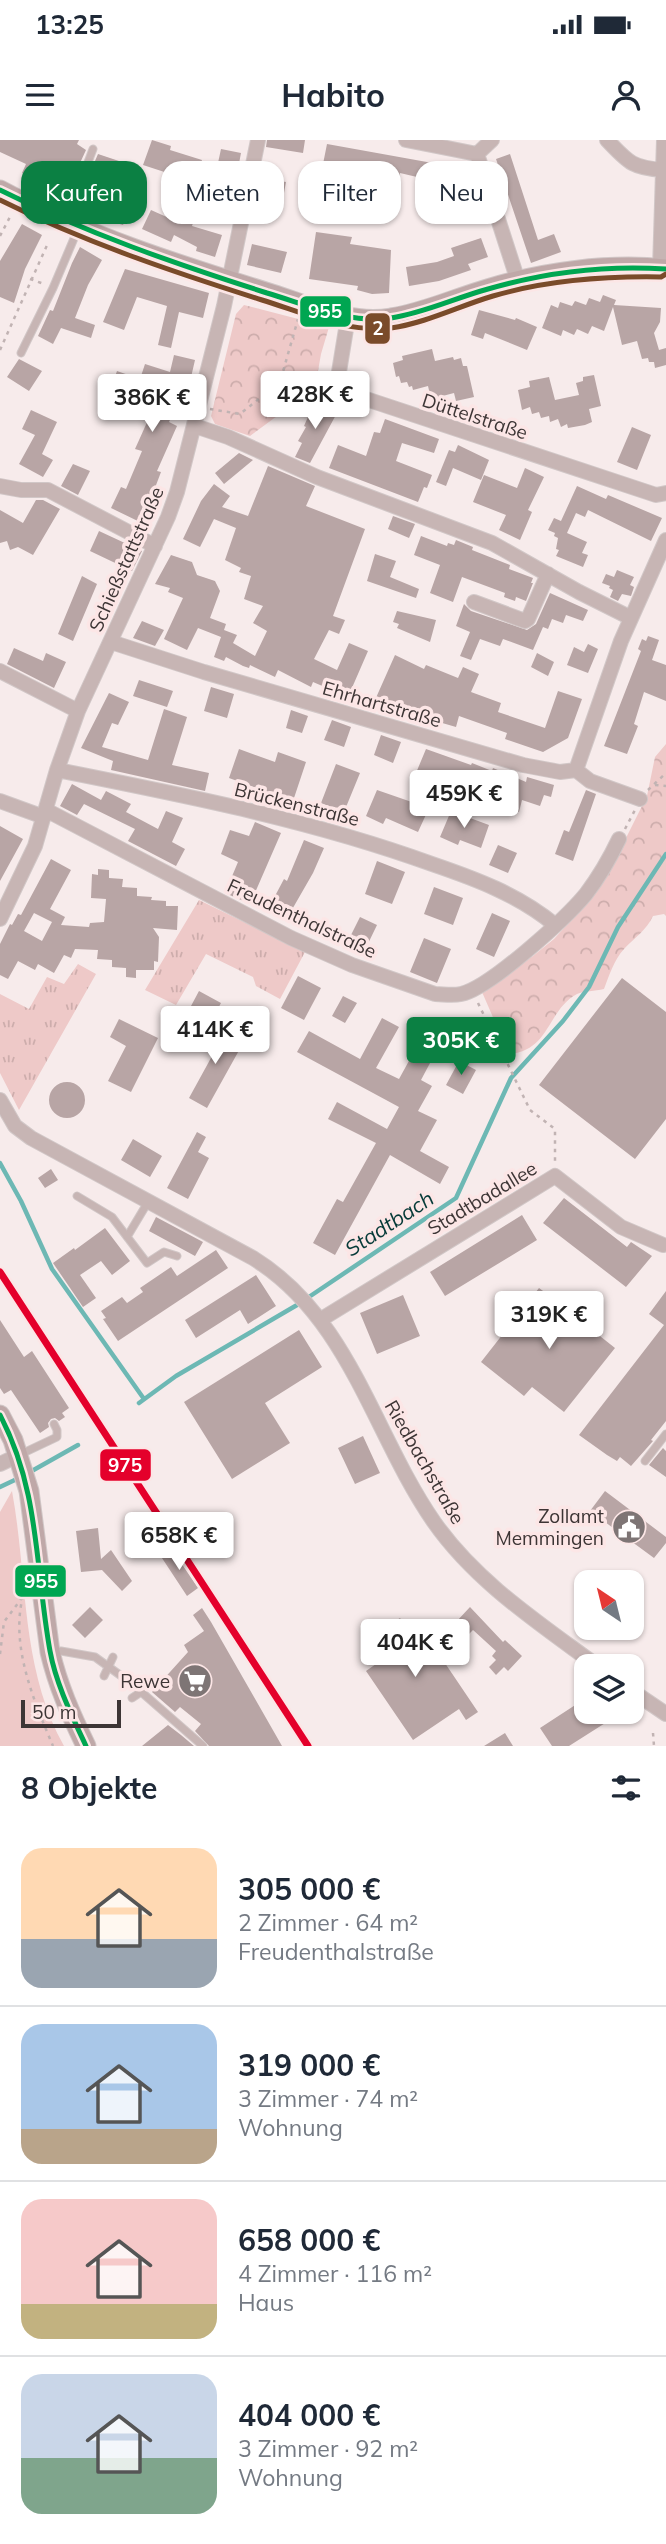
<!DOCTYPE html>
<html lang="de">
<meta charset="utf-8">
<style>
body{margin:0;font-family:Mulish,sans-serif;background:#f2f2f3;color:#1f2937;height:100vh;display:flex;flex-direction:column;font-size:26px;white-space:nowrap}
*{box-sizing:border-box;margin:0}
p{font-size:23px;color:#747a83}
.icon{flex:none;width:38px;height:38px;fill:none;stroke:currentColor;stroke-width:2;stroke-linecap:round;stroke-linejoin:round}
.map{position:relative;height:1606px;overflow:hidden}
.panel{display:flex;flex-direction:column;background:#fff;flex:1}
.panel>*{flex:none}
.guide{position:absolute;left:21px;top:21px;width:625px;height:63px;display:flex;gap:14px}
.needle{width:46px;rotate:325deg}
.fabs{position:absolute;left:574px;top:1430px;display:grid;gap:14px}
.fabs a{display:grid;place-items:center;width:70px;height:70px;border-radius:14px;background:#fff;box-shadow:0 2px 5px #0004;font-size:35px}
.scale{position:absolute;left:21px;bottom:18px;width:100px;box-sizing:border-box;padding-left:7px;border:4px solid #3d3535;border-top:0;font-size:19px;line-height:24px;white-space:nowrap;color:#3d3535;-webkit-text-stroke:5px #fce6e6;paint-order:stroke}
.price{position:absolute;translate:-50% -60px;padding:0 16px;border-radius:7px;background:#fff;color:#222;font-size:23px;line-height:46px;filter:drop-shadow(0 2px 4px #0008)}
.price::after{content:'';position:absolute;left:50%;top:42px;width:21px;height:16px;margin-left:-10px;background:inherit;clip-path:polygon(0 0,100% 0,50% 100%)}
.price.on{background:#0b8043;color:#fff}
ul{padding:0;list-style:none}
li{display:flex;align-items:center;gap:21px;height:175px;padding:0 21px}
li+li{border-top:2px solid #e0e1e3}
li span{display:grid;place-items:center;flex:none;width:196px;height:140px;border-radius:21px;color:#555}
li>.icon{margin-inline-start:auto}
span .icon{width:84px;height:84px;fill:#fffc;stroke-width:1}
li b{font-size:30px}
h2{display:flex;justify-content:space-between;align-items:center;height:84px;padding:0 21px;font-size:30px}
.tag{padding:0 24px;border-radius:21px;background:#fff;box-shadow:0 2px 5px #0004;font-size:24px;line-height:63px}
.tag.on{background:#0b8043;color:#fff}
.status{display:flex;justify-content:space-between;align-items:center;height:49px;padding:0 35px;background:#fff;direction:ltr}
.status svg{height:19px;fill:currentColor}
header{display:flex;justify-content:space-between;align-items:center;height:91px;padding:0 21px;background:#fff;font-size:32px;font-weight:700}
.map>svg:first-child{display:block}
</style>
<div class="status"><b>13:25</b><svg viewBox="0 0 49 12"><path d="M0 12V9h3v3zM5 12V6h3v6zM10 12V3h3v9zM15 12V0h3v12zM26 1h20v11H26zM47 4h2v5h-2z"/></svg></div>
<header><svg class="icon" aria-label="menu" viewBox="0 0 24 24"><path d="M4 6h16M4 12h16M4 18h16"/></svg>Habito<svg class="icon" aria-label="person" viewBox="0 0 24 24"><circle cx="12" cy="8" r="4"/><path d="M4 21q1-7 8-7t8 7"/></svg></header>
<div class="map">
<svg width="666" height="1606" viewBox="0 0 666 1606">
<defs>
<pattern id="grass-tufts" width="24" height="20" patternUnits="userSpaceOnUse" patternTransform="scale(1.75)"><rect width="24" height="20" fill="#eec9c8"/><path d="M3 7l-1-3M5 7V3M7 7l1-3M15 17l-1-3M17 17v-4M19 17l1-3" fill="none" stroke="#cdadac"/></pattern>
<pattern id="forest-crowns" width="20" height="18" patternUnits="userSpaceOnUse" patternTransform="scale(1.75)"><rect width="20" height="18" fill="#eec9c8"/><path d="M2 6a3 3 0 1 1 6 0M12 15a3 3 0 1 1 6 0" fill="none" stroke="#cdadac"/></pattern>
</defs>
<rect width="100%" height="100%" fill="#f7ebeb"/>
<path fill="url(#grass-tufts)" d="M199,760l106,52 -25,47 -24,-13 -3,-9 -47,-23 -30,51 -31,-15z
M78,824l18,10 -77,136 -19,-37v-79l29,15 18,-32 17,7z"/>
<path fill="url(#forest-crowns)" d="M244,165l85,22 -8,27 -6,34 -65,48 -35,-12 -4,-8 25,-102z
M666,604v172l-2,-2 -11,2c-7,15 -18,21 -29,33 -10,11 -15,27 -20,40 -9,2 -20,2 -27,5 -30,16 -27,57 -68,60l-27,-62 51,-36 21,-17 22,-24 17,-22 23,-35 31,-62 8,-39z"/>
<path fill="#eec9c8" d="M12,1351c16,87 8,176 52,255h-64v-234z"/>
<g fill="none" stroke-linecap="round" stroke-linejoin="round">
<path stroke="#6db8b4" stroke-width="4.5" d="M0,1023l21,38 31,68 92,130
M139,1263l37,-27 121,-71 159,-107 55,-120 52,-57 26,-34 29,-60 48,-73
M30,1332l48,-27
M0,1347l19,-9"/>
</g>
<path fill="#b8a5a5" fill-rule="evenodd" d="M0,0h79l-2,4 9,6 -17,37 -10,-4 -4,7 -14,-4 1,-4 -20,-9 4,-9 -26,-12z
M152,0l19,6 -1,4 32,10 -7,22 -52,-17z
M267,0h38l-2,13 -37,-6z
M327,4l111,20 -4,17 -34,-8v3l-34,-7 -1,3 -42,-8z
M221,9l20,4 -7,37 -21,-4z
M98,14l21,7 -8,22 12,5 -6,16 13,5 -7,16 -19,-6 4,-8 -18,-6 13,-34 -11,-3z
M510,14l28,86 16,-6 7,18 -30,11 -35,-104z
M469,27l12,38 -20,6 -12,-37z
M263,38l23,4 -6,33 -23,-5z
M151,70l29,13 2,-6 11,6 -1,3 30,9 -7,22 -19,-6 1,-4 -23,-12 -3,7 -29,-13z
M22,84l20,11 -17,34 -11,34 -14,-6v-36z
M316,92l36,5 -2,7 41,6 -2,43 -17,1 -15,-4 1,-4 -49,-7z
M481,98l7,19 -20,7 3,6 -32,11 -30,5 -3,-19 31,-5 17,-6 -3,-8z
M252,104l35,8 -6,21 -34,-8z
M80,107l22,13 -14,25 -13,33 20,7 -4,13 -30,-10 -8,16 -15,-8 12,-26 3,1 19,-48z
M125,129l84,24 -6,25 -24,-6 -8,36 -13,-3 9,-39 -30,-9 -13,33 -21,-8z
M603,155l13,5 -2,5 47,3 -1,14 -6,11 5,17 7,-2v17l-11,3 -1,-6h-5l-1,-4 -6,1 -5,-18 -15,4 -9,-38 -9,24 -12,-5 -4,8 -11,-5 -3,6 -11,-5 -2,6 -19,-8 9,-23 7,3 2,-6 12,4 3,-5 11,4 3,-7 11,4z
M479,170l36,10 1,-2 21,9 -10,23 -42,-17 -2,6 -12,-4z
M432,209l3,12 18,-4 1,3 7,-2 2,8h4l7,31 -18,4 -2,-8 -23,6 -3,-13 -15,4 -1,-4 -3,1 -2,-5 -6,1 -2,-7 -3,1 -3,-14 10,-3 -1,-4z
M174,215l21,5 -6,26 -4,-1 -16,37 8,4 -20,45 4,1 -11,29 6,3 -10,21 -35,-17 10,-21 5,2 16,-38 -7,-2 27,-60 -23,-7 -4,14 -24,-8 6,-17 23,8 5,-15 25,8z
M19,219l23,12 -13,20 -22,-14z
M594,235l7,31 -12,3 3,13 -7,3 -17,3 -1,-4 -6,3 -3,-8 -8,3 -1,-6 -8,2 -2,-6 -7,2 -2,-7 -8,3 -4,-20 12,-3 -1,-6 20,-4 6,23 24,-5 -3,-12 7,-2v-4z
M315,261l23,10 -28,52 -15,-6 7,-14 -4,-2 8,-14 -2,-1z
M31,270l26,12 -15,32 11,6 -10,17 -24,-13 16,-29 -13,-6z
M385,279l54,20 -5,14 -32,-10 -6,18 36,14 -5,13 -3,-1 -6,15 -89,-34 9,-23 28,11 8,-24 6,1z
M632,287l19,8 -14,35 -20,-8z
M458,305l31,15 -8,20 -28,-12 -7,18 -10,-4 13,-32 6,2z
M239,313l14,7 -29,24 -9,-11z
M73,324l17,7 -12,24 -17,-9z
M268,326l47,20 -9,20 59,23 -32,87 12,4 -6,14 -10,-4 -15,29 23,11 12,-27 19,8 -20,46 -35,-15 -2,5 -33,-17 -3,7 -25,-12 -1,3 -6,-2 -17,-9 -2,4 -10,-4 7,-20 -23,-9 -11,22 -23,-11 19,-41 -15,-6 2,-4 -15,-4 16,-29 21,7 5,13 18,6 5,10 -10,27 16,6 -2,6 13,5 -4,8 22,13 12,-25 -14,-8 10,-17 -19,-7 7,-23 -12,-4 2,-4 -16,-8 11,-32 -22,-9 -14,28 -17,-8 18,-38 13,-17 16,12 -8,11 26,9z
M525,328l19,9 -16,33 4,2 -12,28 -21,-10 7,-15 -33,-13 11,-27 33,13z
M577,346l29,13 2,-4 54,23 -11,23 -63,-31 -3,7 -9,-4 -9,20 20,9 -5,11 6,2 -5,12 -27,-11 3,-6 -3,-1 2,-11 -4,-2 1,-3 -7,-3 6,-12 7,3z
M36,360h7l17,9 -27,46 -15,-8 -8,3 -3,-9 -7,2v-33l23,13z
M393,376l22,8 -6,14 -21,-9z
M99,391l43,20 -10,20 -42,-20z
M421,396l26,10 1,-3 6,2 2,-5 17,7 -1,3 38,15 -1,4 24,9 -2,5h2l-7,18 -10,-4 -1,4 -11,-4 1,-4 -43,-16 -9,25 -23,-9 10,-28 -26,-10z
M375,414l21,7 -6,16 29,12 -3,9 -49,-17z
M617,430l17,7 -4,8 4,2 -3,9 -9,-2 -4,7 -8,-4 3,-7 -4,-2 1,-2 -8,-3 4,-9 8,3z
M82,436l15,8 -24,57 -15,-7z
M550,453l38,17 -5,11 -17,-6 -3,8 -11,-4 -4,10 -5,-2 -10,23 -30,-11 -3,7 -20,-7 -9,21 -11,-4 10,-24 -14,-6 8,-22 7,7 56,19 9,-6z
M397,471l39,9 -6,22 -33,-14 2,-4 -6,-2z
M142,481l22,9 -9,16 -22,-8z
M648,496l11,4 -7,20 14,5v36l-22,-9 -10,32 4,2 -11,28 -23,-8 37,-95 -3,-2 4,-10 4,2z
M588,504l10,5 -10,24 -21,-8 7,-18 10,5z
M14,508l29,13 3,-8 20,9 -12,26 -47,-24z
M537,513l17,9 -6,14 -17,-9z
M395,515l29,14 2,-4 32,13 5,-11 16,7 -8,18 30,11 -3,9 47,16 13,-37 24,8 -14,39 -25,14 -38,-13 2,-6 -48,-17 -3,11 -62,-18 -19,-9z
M139,540l34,11 -6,16 -34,-11z
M211,547l23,7 -7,24 -23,-7z
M109,553l20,9 -11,23 -6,-2 -10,24 46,13 16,-51 23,8 -15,48 37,8 -4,18 -94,-21 2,-9 -32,-13z
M291,570l17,6 -6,17 -16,-5z
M332,580l19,7 -7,20 -20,-7z
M381,595l20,7 -8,21 -19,-8z
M239,609l36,13 3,-10 28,10 -15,45 -28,-10 2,-6 -36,-13z
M426,609l45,16 1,-2 20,8 1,-3 33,14 1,-5 27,8 -3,12 -7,-2 -4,11 -18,-6 -3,12 -13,-4 2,-4 -30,-13 -1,3 -22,-9 -2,3 -20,-9 -15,22 -5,-3 10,-22 -7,-3z
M336,624l24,9 -16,39 -23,-9z
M72,644l29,16 5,-9 25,13 -5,8 32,17 8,-18 17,7 -11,24 13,7 -9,17 -48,-25 7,-12 -51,-25 -7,11 -17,-9z
M377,650l52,18 -11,24 -32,-14 -3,6 -17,-8z
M586,650l10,4 -23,67 -18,-7 9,-24 5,2z
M451,671l38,14 -8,23 -21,-8 -2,5 -18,-8z
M255,682l26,11 -30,69h-5l-21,-9 13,-31 -17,-8 9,-24 19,6z
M0,686l23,13 -23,42z
M304,700l20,8 -11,25 -27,47 -19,-9 17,-32 3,2z
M498,705l19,8 -9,20 -19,-8z
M51,719l20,11 -21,39 15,8 -4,8 28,2 1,-4 14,-1 2,-23 -15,-1 1,-24 6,1v-6l11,1v8l14,1 -1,8 15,1v8l15,1 -1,3 15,1v5h12l-1,24 -24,-2 6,9 -1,25 -4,-1v9h-18v8l-10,-1v-9l-14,-1v-7l-15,-1 1,-9 -23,-1 -4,9 -7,-3 -10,18 -16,-9 -3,6 -17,-9 -10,18 -8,-4v-31l10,-20 2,1 6,-11 3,1zM34,773l18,9 -10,19 -18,-10z
M377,721l28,11 -13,32 -27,-10z
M434,747l29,11 -10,27 -29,-11z
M492,773l18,8 -16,36 -18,-8z
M360,777l17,8 -15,31 -17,-9z
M424,798l27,11 -14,34 -27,-11z
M298,836l23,12 -17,32 -23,-12z
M622,838l44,34v107l-31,40 -96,-74z
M199,851l22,12 -8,15 -22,-12z
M343,856l14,7 -12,20 -13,-7z
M382,878l17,9 -23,41 23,11 22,-40 17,9 -17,32 11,6 -14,25 19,9 -17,31 29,16 -9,17 -50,-29 -55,100 -22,-12 24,-44 6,3 33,-59 -48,-24 9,-17 50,27 12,-22 -102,-55 12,-21 51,28z
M119,879l39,19 -27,54 -23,-11 18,-35 -16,-9z
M208,886l34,19 -35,63 -18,-10 28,-51 -16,-8z
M459,921l17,9 -13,24 -17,-9z
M49 960a18 18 0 1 1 36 0a18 18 0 1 1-36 0Z
M197,992l9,5 -8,15 11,6 -21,41 -21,-11z
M133,999l29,17 -12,21 -29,-17z
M51,1029l7,11 -13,8 -7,-10z
M564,1058l63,49 4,-5 21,14 -26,31 -83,-64z
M522,1075l15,25 -92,56 -15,-24z
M156,1077l47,25 -8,14 -46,-25z
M105,1088l25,33 -18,14 -11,-14 -21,14 16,23 -13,9 -30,-44 21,-15 1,2z
M216,1110l12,18 -110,73 -15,-22 3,-1 -5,-7 21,-14 5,6 16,-11 -3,-4 31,-21 6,9z
M256,1135l20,31 -28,18 -8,-14 -44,28 -11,-18z
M539,1148l19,14 5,-6 23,19 -5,6 34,27 -51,64 -32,-25 -8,9 -43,-34z
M666,1151v130l-15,19 2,1 -22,25 -11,-9 -3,4 -10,-6 -28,-20 85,-110 -15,-11z
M403,1155l17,41 -43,18 -17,-41z
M0,1180l24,37 8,-6 37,57 -7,5 3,4 -6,4 -4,-3 -4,1 -3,4 1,4 -9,6 -29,-43 -7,4 -4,-6z
M299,1190l23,37 -57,36 25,40 -58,36 -48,-77z
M363,1296l17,37 -25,11 -17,-36z
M663,1308l3,3v26l-17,-12z
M605,1351l61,46v6l-12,15 -64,-47z
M98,1388l3,31 10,-9 21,31 -10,10 -20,-21 -21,2 -5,-41z
M171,1408l27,40 -11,8 -27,-41z
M90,1467l13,13 -18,18 -13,-13z
M470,1467l33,35 2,-2 17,16 -14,15 -4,-4 -8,8 -7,-8 7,-7 -4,-4 4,-5 -23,-21 -4,4 -13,-12z
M202,1468l9,14 71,124h-73l-14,-15 6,-7 -21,-17 -5,5 -23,-20 36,-40 -4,-7 20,-14 -11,-16z
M400,1478l14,21 10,-7 54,80 -12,8 -7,-11 -46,31 -47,-69 10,-7 -14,-21z
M586,1558v14h18l6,8 -41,26h-17l-12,-18z
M168,1585l13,10 13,11h-52z
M505,1593l8,13h-29z"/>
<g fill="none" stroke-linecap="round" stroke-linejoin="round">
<g stroke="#d1c7c7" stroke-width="9">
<path id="lane" d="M66,80l27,-71
M21,213l32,-65 25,-59
M77,1056l35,21 35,46 17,-11 13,4
M127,1097l21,-35
M19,1315l38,-18v-7l-3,-6
M645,1321l21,-27
M51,1512l10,-1 34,6 36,26 72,63
M104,1536l9,-19
M132,1558l9,-6"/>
</g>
<g stroke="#d1c7c7" stroke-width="16">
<path id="street" d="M406,0l71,14
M492,0l-15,14 41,127
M607,0c21,22 25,28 56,30
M660,128l4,-128
M348,177l-10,61 13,16 296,98 9,3 10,-2
M195,286l33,11 89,40 175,66 87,49 52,26
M0,346l21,4h27l107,56
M474,462l51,19 3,-2 20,-45
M111,502l93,30 319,93 37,7 16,-2 14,11 50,18
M0,531l78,40
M57,630c126,25 254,50 375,94 44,15 87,31 123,61
M576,630l45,-129 45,-101
M0,661l44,16
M46,670l245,128 61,27 83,29c8,0 17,2 26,0 29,-6 105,-76 125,-100 13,-17 24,-36 33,-55
M0,779l35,-73 22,-76 21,-59 90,-194 9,-25 47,-186 34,-166
M0,960l15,26 16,12 222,120c97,60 120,176 181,264 42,60 105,101 163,144
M320,1180l235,-144 66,51 42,18
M0,1324l19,-9
M632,1551l34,23"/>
</g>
<g stroke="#d1c7c7" stroke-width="21">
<path id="secondary" d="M0,50c86,46 179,75 272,104 38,12 79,31 119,24 33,-5 65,-20 96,-29 56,-17 121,-26 179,-20
M0,1275l13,25 16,51 21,161c8,34 21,63 36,94"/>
</g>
<path stroke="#c1b3b3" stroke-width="2.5" stroke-dasharray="3.5 5" stroke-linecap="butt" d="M0,96l11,-21
M30,139l14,5
M0,210l48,-107
M210,269l30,5 40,-32 18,-63
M655,645l11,1
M648,650l18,-17
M625,689l10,-19
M478,863l52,107 25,19v35
M23,1456c-13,50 11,105 30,150
M0,1514l4,-32 23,-31
M653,1593l1,13"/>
<use href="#lane" stroke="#c7b5b4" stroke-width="7"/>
<use href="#street" stroke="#c7b5b4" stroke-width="14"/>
<use href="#secondary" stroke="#bfa8a8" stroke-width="19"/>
<g stroke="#fce6e6" stroke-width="10">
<path id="bus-1" d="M0,50c86,43 176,74 267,103 41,12 81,31 124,25 33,-5 64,-20 97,-29 58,-17 117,-24 178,-20
M0,1275c40,76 35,153 50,236 6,33 22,65 36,95"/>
</g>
<g stroke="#fce6e6" stroke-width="10">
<path id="bus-2" d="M0,60c84,42 173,72 262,100 42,13 85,33 129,28 35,-5 68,-22 102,-32 55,-16 111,-20 168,-19l5,-3"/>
</g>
<use href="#bus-1" stroke="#00a651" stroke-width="5"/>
<use href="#bus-2" stroke="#7a4b2a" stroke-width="5"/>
<g stroke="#fce6e6" stroke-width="12">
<path id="rail-1" d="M0,1132l308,474"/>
</g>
<use href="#rail-1" stroke="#e4002b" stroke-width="7"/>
</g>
<defs>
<g id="civic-disc" transform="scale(1.75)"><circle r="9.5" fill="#7e7575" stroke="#fce6e6"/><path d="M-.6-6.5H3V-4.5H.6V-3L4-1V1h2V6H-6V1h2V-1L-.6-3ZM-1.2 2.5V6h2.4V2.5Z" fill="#fff"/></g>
<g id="supermarket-disc" transform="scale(1.75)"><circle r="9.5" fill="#7e7575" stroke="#fce6e6"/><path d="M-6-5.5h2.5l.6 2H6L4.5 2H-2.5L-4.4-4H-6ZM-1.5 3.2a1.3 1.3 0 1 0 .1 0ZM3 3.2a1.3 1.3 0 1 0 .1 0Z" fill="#fff"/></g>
</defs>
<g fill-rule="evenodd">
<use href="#civic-disc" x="629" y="1387"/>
<use href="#supermarket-disc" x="195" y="1541"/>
</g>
<g text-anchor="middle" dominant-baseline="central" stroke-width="7" stroke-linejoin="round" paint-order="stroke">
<g font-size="19" fill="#3d3535" stroke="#fce6e6">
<text transform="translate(475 276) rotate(18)">Düttelstraße</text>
<text transform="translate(126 419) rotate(-66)">Schießstattstraße</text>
<text transform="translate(382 564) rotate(16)">Ehrhartstraße</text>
<text transform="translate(297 664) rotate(14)">Brückenstraße</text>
<text transform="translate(302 778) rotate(25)">Freudenthalstraße</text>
<text transform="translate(482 1058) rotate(-31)">Stadtbadallee</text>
<text transform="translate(425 1322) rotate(60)">Riedbachstraße</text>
</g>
<g font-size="19" fill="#3d3535" stroke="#fce6e6" text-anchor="end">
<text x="604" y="1376">Zollamt<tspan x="604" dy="22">Memmingen</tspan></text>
<text x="170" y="1541">Rewe</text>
</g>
<g font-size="21" font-style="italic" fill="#063a38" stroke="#fce6e6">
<text transform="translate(389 1083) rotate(-33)">Stadtbach</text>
</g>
</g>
<g stroke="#fce6e6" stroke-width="2.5">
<rect x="299" y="155" width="53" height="33" rx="7" fill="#00a651"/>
<rect x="364" y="172" width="27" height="33" rx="7" fill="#7a4b2a"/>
<rect x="99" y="1308" width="53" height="34" rx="7" fill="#e4002b"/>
<rect x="14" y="1424" width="53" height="34" rx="7" fill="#00a651"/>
</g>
<g font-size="19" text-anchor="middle" font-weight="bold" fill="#fff">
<text x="325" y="178">955</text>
<text x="378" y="195">2</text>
<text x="125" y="1332">975</text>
<text x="41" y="1448">955</text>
</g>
</svg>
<div class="fabs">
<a><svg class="needle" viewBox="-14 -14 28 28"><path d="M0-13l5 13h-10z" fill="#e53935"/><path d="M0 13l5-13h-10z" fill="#747a83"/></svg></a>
<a><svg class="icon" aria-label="layers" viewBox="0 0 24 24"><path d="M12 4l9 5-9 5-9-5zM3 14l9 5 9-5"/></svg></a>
</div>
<div class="scale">50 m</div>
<b class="price" style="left:315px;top:291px">428K €</b>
<b class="price" style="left:152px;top:294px">386K €</b>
<b class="price" style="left:464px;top:690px">459K €</b>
<b class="price" style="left:215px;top:926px">414K €</b>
<b class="price on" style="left:461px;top:937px">305K €</b>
<b class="price" style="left:549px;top:1211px">319K €</b>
<b class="price" style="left:179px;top:1432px">658K €</b>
<b class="price" style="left:415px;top:1539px">404K €</b>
<div class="guide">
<a class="tag on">Kaufen</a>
<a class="tag">Mieten</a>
<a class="tag">Filter</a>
<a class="tag">Neu</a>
</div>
</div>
<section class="panel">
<h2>8 Objekte<svg class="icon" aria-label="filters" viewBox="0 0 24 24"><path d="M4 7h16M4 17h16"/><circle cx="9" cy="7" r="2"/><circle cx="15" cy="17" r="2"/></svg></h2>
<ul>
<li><span style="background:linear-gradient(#ffd9b3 65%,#9aa5b1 0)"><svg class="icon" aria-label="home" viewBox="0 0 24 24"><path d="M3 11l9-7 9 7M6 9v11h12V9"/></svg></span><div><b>305 000 €</b><p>2 Zimmer · 64 m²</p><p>Freudenthalstraße</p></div></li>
<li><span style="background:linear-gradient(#a9c7e8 75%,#b9a48a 0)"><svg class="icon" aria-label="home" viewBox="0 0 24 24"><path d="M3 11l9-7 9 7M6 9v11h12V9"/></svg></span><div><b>319 000 €</b><p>3 Zimmer · 74 m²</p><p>Wohnung</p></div></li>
<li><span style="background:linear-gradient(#f6c9c9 75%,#c2b280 0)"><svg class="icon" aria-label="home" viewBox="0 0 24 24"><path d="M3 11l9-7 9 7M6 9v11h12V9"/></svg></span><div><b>658 000 €</b><p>4 Zimmer · 116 m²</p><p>Haus</p></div></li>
<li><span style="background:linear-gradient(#c9d6e8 60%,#7fa58c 0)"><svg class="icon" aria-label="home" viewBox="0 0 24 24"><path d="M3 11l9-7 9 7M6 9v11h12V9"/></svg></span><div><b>404 000 €</b><p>3 Zimmer · 92 m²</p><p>Wohnung</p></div></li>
</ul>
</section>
